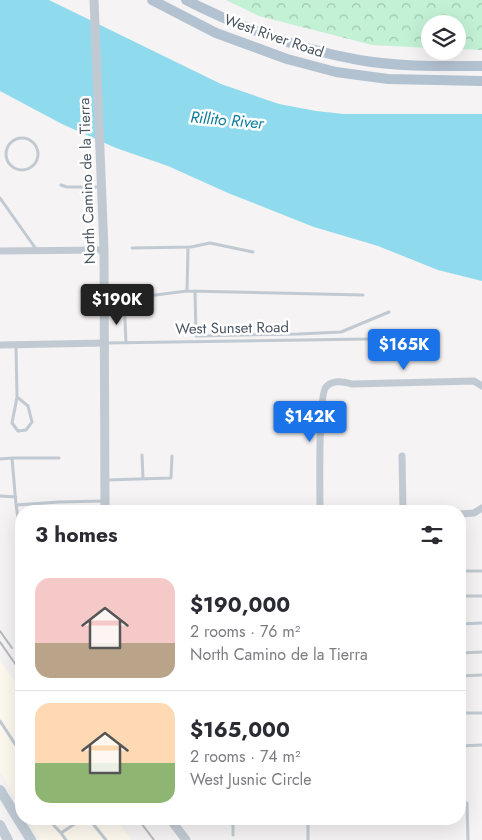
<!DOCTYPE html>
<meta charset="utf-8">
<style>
body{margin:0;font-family:Jost,sans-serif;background:#f7f7f7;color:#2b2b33;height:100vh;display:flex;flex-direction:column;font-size:19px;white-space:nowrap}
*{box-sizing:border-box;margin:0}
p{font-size:16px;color:#7c7c81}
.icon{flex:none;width:28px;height:28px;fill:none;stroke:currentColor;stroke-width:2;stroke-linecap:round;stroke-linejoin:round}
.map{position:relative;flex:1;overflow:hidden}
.drawer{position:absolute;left:15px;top:505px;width:451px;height:320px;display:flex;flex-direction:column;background:#fff;border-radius:20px;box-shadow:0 5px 20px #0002}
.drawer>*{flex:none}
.tools{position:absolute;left:421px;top:15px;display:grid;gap:10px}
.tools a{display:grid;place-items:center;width:45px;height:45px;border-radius:50%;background:#fff;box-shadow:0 5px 20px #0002;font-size:25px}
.price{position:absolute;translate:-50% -42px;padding:0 11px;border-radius:5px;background:#1a73e8;color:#fff;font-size:16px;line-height:32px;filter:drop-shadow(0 1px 2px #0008)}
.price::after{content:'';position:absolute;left:50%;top:30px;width:15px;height:11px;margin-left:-8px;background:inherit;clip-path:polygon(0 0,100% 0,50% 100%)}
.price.active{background:#222;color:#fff}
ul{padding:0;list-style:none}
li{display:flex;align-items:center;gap:15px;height:125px;padding:0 20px}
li+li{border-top:1px solid #e1e1e2}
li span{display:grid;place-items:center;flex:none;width:140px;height:100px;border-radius:15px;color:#555}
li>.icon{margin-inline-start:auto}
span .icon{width:60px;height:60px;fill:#fffc;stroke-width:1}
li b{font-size:21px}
h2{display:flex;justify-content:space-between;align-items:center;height:60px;padding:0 20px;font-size:21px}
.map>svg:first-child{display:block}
</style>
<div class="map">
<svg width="482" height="840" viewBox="0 0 482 840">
<defs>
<pattern id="park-crowns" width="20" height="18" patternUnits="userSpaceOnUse" patternTransform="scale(1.25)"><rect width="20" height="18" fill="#c3f1d5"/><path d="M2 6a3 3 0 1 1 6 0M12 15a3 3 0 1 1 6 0" fill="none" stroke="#a0c6b0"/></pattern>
</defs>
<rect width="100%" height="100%" fill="#f5f3f3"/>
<path fill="#fdf9ef" d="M0,661l21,29v118l-21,-36z
M27,819h89l16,21h-92z"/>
<path fill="url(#park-crowns)" d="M226,0h256v50l-24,-1v-25h-28v24l-58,-3 -113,-29z"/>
<path fill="#90daee" d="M0,0h49l172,84 58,20 37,7 28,3h138v167l-44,-11 -60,-24 -64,-19 -86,-34 -60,-27 -52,-18 -54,-24 -62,-33z"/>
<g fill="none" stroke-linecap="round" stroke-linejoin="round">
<path stroke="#c1cad2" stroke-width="3" d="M6 154a16 16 0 1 1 32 0a16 16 0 1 1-32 0Z
M61,185l6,2h32
M0,198l36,51
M132,248l59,-1 19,-4 43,9
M187,291l1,-44
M195,291l1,45 103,-2 42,-2 48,-20
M106,343l328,-5
M126,343l-2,-44 63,-8 176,4
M16,345l1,52 11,9 4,16 -6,8 -8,1 -6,-8 5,-26
M142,455l1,24
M0,459l12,-1
M106,480l65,-2 1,-22
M0,496l16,1
M16,505l-4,-47h47
M21,537l-5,-32 43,-3 45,-1
M460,571h22
M460,596h22
M460,624l22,-1
M460,653l22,-1
M460,676l22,-1
M460,713h22
M0,721l21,32
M460,746l22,-1
M460,802l7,1 1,37
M48,819l13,14 21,-14
M89,819l17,21
M233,819v16
M308,819v21
M61,833l5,7"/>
<path stroke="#c1cad2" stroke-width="7" d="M0,251l104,-1
M0,345l105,-2
M402,456l1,55
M320,511c0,-18 -2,-115 6,-124 7,-8 18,-5 26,-3l122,-3 8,5
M460,514l14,-1 8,-5"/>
<path stroke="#c1cad2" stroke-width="9" d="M94,0l10,250 1,261
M170,819l16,21"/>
<path stroke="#c1cbd6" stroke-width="10" d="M0,790l31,50
M0,825l8,15"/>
<path stroke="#b3c2d1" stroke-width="10" d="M152,0l64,33 71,26 49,13 52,7 94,2
M186,0c55,28 112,49 173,60 40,7 83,6 123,6"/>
<path stroke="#b5b8bd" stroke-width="2" d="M0,631l12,17
M0,642l21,30
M138,819l16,21"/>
</g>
<g text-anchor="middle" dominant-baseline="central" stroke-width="5" stroke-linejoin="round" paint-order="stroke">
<g font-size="15" fill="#4a5661" stroke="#fff">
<text transform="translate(274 36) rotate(19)">West River Road</text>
<text transform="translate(87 181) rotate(-92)">North Camino de la Tierra</text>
<text transform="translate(232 328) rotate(-1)">West Sunset Road</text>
</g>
<g font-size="16" font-style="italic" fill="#0c7c9b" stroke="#fff">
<text transform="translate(227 120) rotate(5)">Rillito River</text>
</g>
</g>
</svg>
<div class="tools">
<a><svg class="icon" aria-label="layers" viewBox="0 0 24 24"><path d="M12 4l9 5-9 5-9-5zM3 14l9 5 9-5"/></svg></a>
</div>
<b class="price active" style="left:117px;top:326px">$190K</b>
<b class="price" style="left:404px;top:371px">$165K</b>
<b class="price" style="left:310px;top:443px">$142K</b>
<section class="drawer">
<h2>3 homes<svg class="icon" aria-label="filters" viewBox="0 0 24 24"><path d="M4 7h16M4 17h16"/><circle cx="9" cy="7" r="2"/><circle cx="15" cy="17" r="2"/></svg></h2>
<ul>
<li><span style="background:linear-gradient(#f6c9c9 65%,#b9a48a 0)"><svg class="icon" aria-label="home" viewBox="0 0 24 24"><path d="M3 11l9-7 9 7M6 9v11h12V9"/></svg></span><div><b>$190,000</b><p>2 rooms · 76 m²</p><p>North Camino de la Tierra</p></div></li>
<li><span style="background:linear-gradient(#ffd9b3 60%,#8fb573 0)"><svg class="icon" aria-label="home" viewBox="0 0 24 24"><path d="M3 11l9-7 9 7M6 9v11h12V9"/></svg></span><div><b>$165,000</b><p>2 rooms · 74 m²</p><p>West Jusnic Circle</p></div></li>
</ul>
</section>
</div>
